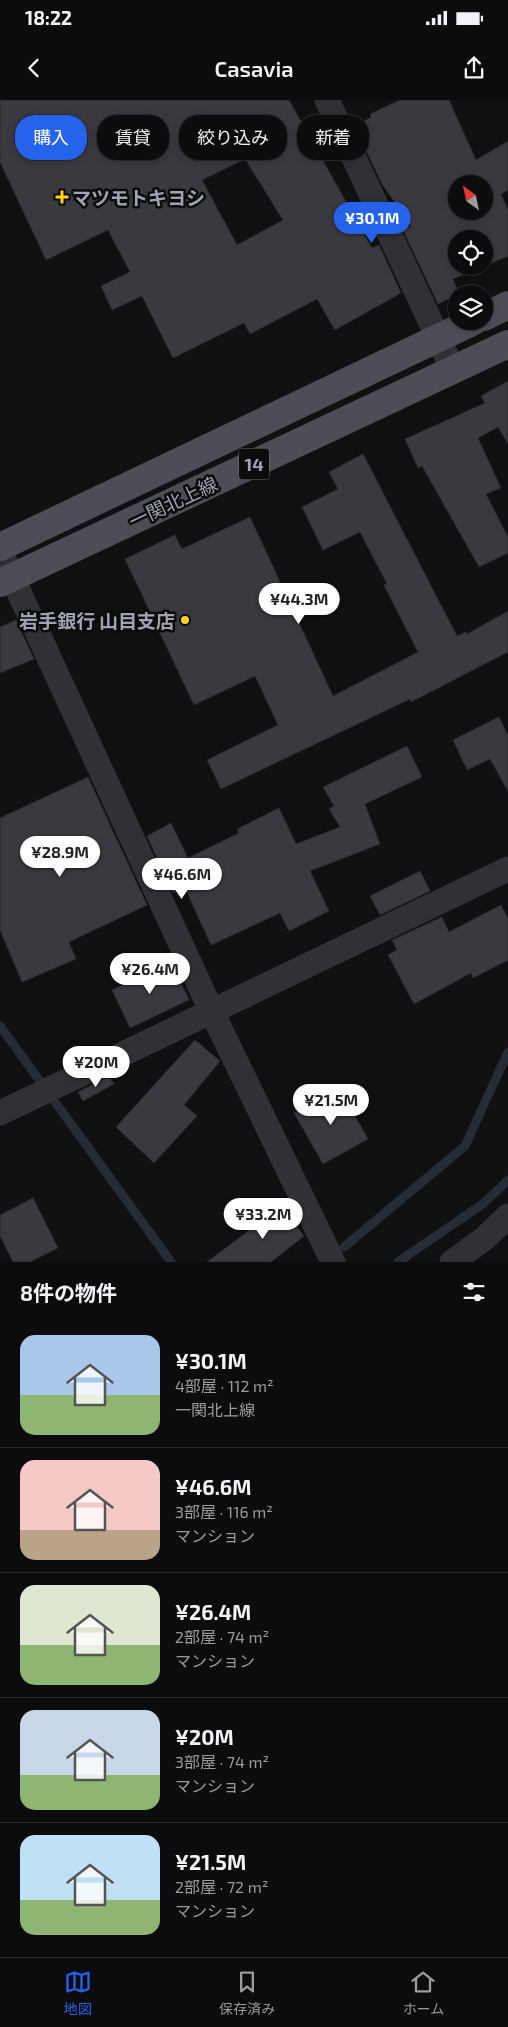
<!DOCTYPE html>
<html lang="ja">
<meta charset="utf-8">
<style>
body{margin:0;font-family:"Exo 2","Noto Sans JP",sans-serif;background:#151416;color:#f1f3f6;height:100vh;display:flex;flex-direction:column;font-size:19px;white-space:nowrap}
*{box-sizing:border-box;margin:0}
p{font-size:16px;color:#9a9b9d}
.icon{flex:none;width:28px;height:28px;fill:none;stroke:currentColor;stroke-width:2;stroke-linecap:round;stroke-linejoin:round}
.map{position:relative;height:1162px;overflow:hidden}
.details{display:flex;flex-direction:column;background:#0c0b0d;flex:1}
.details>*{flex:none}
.hud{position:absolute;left:15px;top:15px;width:479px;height:45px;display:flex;gap:10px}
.needle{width:32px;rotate:327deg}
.controls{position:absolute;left:448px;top:75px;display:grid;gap:10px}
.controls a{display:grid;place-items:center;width:45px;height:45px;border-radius:50%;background:#0c0b0d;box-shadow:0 2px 8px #0003,0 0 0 1px #2c2b2e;font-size:25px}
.price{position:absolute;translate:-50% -42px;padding:0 11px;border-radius:18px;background:#fff;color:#222;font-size:16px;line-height:32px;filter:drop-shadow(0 1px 2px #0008)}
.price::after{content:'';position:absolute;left:50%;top:30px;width:15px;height:11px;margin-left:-8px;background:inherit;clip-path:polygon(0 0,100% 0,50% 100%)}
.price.current{background:#2563eb;color:#fff}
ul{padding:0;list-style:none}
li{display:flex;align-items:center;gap:15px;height:125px;padding:0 20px}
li+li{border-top:1px solid #2c2b2e}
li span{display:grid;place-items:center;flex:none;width:140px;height:100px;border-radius:15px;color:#555}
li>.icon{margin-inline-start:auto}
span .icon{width:60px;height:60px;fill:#fffc;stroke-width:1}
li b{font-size:21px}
h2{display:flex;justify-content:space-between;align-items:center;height:60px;padding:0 20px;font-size:21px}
.pill{padding:0 18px;border-radius:20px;background:#0c0b0d;box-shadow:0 2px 8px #0003,0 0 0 1px #2c2b2e;font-size:18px;line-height:45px}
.pill.current{background:#2563eb;color:#fff}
.status{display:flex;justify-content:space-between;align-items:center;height:35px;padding:0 25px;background:#0c0b0d;direction:ltr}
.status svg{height:14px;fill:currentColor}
header{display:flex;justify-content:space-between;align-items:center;height:65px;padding:0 20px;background:#0c0b0d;font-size:22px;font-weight:600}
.dock{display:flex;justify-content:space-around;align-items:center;height:70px;border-top:1px solid #2c2b2e;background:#0c0b0d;font-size:14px;color:#9a9b9d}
.dock a{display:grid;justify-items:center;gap:2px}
.dock .current{color:#2563eb}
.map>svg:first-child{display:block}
</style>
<div class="status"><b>18:22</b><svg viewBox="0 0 49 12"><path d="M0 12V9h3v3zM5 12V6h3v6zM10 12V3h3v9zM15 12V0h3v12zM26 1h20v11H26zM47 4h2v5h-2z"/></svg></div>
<header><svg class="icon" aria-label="back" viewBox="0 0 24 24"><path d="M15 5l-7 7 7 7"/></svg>Casavia<svg class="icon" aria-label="share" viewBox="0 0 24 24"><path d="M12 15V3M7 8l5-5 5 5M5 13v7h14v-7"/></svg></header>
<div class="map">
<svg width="508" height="1162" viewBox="0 0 508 1162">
<rect width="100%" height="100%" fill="#100f11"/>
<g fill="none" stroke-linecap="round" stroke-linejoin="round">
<path stroke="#252c35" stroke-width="9" d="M0,926l171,236
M344,1147l121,-101 43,-94
M398,1162l86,-59 24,-23"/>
</g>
<path fill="#39393f" stroke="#2a292d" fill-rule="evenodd" d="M0,0h289l83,148 7,-3 22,48 -66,37 -18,-31 -67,35 -6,-11 -71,35 -31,-62 -30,14 -11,-24 29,-14 -22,-42 -62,30 -46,-98zM245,59l38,61 -46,25 -35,-65z
M400,0h49l27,60 32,-19v49l-7,4 7,16v46l-24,10v-27h-28v27h27l-30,13 6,15 -21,10 -35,-74 8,-4 -29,-42 -27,-57 16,-10 -1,-3zM456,84h28v27h-28z
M508,281v63l-10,-17 -20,11 23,50 -15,6 22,43v16l-29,14 -57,-101 -4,2 -13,-29 80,-36 -4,-7z
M363,354l94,182 9,-4 1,2 41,-23v41l-97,50 -1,-3 -189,90 -14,-29 71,-35 -23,-49 -61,29 -69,-146 50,-24 7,14 68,-32 83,179 85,-44 -34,-67 3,-1 -27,-52 -37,18 -21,-43 36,-18 -9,-17z
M16,520l18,39 -34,14v-46z
M499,617l9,19v55l-18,-32 -23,11 -14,-30z
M407,646l15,31 -57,27 15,40 -70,27 19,40 -40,20 -9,-18 -69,32 -26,-57 -12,5 -26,-57 24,-13 17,35 51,-25 -2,-4 42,-21 17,36 44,-17 -11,-18 5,-3 -11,-19z
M88,677l59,128 -78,37 7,17 -54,23 -22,-52v-112z
M420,771l10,20 -50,24 -10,-19z
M501,805l7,14v41l-35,18 -2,-5 -57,31 -26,-49 9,-5 -5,-10 50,-23 7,15z
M171,862l18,38 -59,28 -18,-38z
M195,940l25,21 -36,44 13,11 -43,47 -38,-36z
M109,976l5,8 -31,17 -5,-9z
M339,988l29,51 -45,25 -29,-51z
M33,1098l25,50 -28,14h-17l-13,-26v-21z
M279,1103l25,33 -33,26h-64l49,-37 -2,-3z"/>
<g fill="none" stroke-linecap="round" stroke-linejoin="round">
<path stroke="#303036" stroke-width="25" d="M327,0l126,270
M0,451l212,461 121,250
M0,1013l508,-244
M452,1162l33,-24 23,-22"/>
<path stroke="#4c4d56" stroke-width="28" d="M484,217l24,-12
M0,447l474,-226
M0,483l508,-239"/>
</g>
<g fill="#ffd31a" stroke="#0b0b0c" stroke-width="2">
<path d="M59.5 89.5h5v5h5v5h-5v5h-5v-5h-5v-5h5z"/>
<circle cx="185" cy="520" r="5"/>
</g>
<g text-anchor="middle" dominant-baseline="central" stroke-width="5" stroke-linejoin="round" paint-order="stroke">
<rect fill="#0b0b0c" stroke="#737581" stroke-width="1" x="239" y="348.5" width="30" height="31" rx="4"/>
<g font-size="18" font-weight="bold" fill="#9fa3b3">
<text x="254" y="364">14</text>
</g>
<g font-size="19" font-weight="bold" fill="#9fa3b3" stroke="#0b0b0c" text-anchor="start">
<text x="72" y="97">マツモトキヨシ</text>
<text x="175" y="520" text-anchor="end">岩手銀行 山目支店</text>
</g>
<g font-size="19" fill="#9fa3b3" stroke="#0b0b0c">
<text transform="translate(173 402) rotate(-25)">一関北上線</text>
</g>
</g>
</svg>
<div class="controls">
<a><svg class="needle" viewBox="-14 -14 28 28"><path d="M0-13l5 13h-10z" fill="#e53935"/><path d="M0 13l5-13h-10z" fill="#9a9b9d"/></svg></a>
<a><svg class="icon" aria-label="locate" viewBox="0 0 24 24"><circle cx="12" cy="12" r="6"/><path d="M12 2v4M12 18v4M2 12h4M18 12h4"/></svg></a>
<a><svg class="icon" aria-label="layers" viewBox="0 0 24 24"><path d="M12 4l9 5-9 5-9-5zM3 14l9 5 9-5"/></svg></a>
</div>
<b class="price current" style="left:372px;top:144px">¥30.1M</b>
<b class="price" style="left:299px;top:525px">¥44.3M</b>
<b class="price" style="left:60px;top:778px">¥28.9M</b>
<b class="price" style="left:182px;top:800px">¥46.6M</b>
<b class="price" style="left:150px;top:895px">¥26.4M</b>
<b class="price" style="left:96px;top:988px">¥20M</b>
<b class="price" style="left:331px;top:1026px">¥21.5M</b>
<b class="price" style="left:263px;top:1140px">¥33.2M</b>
<div class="hud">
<a class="pill current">購入</a>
<a class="pill">賃貸</a>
<a class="pill">絞り込み</a>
<a class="pill">新着</a>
</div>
</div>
<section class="details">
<h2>8件の物件<svg class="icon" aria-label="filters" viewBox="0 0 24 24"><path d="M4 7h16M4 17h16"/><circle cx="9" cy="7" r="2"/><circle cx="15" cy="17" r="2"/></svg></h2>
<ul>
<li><span style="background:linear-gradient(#a9c7e8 60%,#8fb573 0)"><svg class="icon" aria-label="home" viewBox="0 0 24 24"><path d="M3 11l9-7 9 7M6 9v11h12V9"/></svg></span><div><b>¥30.1M</b><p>4部屋 · 112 m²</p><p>一関北上線</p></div></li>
<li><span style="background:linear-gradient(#f6c9c9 70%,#b9a48a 0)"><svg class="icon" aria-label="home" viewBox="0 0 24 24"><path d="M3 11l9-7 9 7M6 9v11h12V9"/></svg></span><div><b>¥46.6M</b><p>3部屋 · 116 m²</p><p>マンション</p></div></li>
<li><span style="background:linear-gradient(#dfe7d0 60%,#8fb573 0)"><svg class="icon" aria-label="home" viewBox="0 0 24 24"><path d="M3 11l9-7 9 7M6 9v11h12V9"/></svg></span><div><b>¥26.4M</b><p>2部屋 · 74 m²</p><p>マンション</p></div></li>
<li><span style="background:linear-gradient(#c9d6e8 65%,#8fb573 0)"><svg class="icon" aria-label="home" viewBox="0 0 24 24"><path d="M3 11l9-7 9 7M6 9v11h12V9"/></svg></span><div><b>¥20M</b><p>3部屋 · 74 m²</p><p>マンション</p></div></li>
<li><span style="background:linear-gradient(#bfe0f5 65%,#8fb573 0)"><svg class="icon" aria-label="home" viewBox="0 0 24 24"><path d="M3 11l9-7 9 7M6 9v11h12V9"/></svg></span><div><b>¥21.5M</b><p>2部屋 · 72 m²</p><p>マンション</p></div></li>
</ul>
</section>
<nav class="dock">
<a class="current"><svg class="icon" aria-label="map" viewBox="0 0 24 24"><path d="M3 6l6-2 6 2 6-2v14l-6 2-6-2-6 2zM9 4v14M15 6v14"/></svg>地図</a>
<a><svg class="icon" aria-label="saved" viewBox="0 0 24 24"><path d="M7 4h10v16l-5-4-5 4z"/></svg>保存済み</a>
<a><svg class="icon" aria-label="home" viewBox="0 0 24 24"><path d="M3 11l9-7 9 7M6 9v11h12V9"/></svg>ホーム</a>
</nav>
